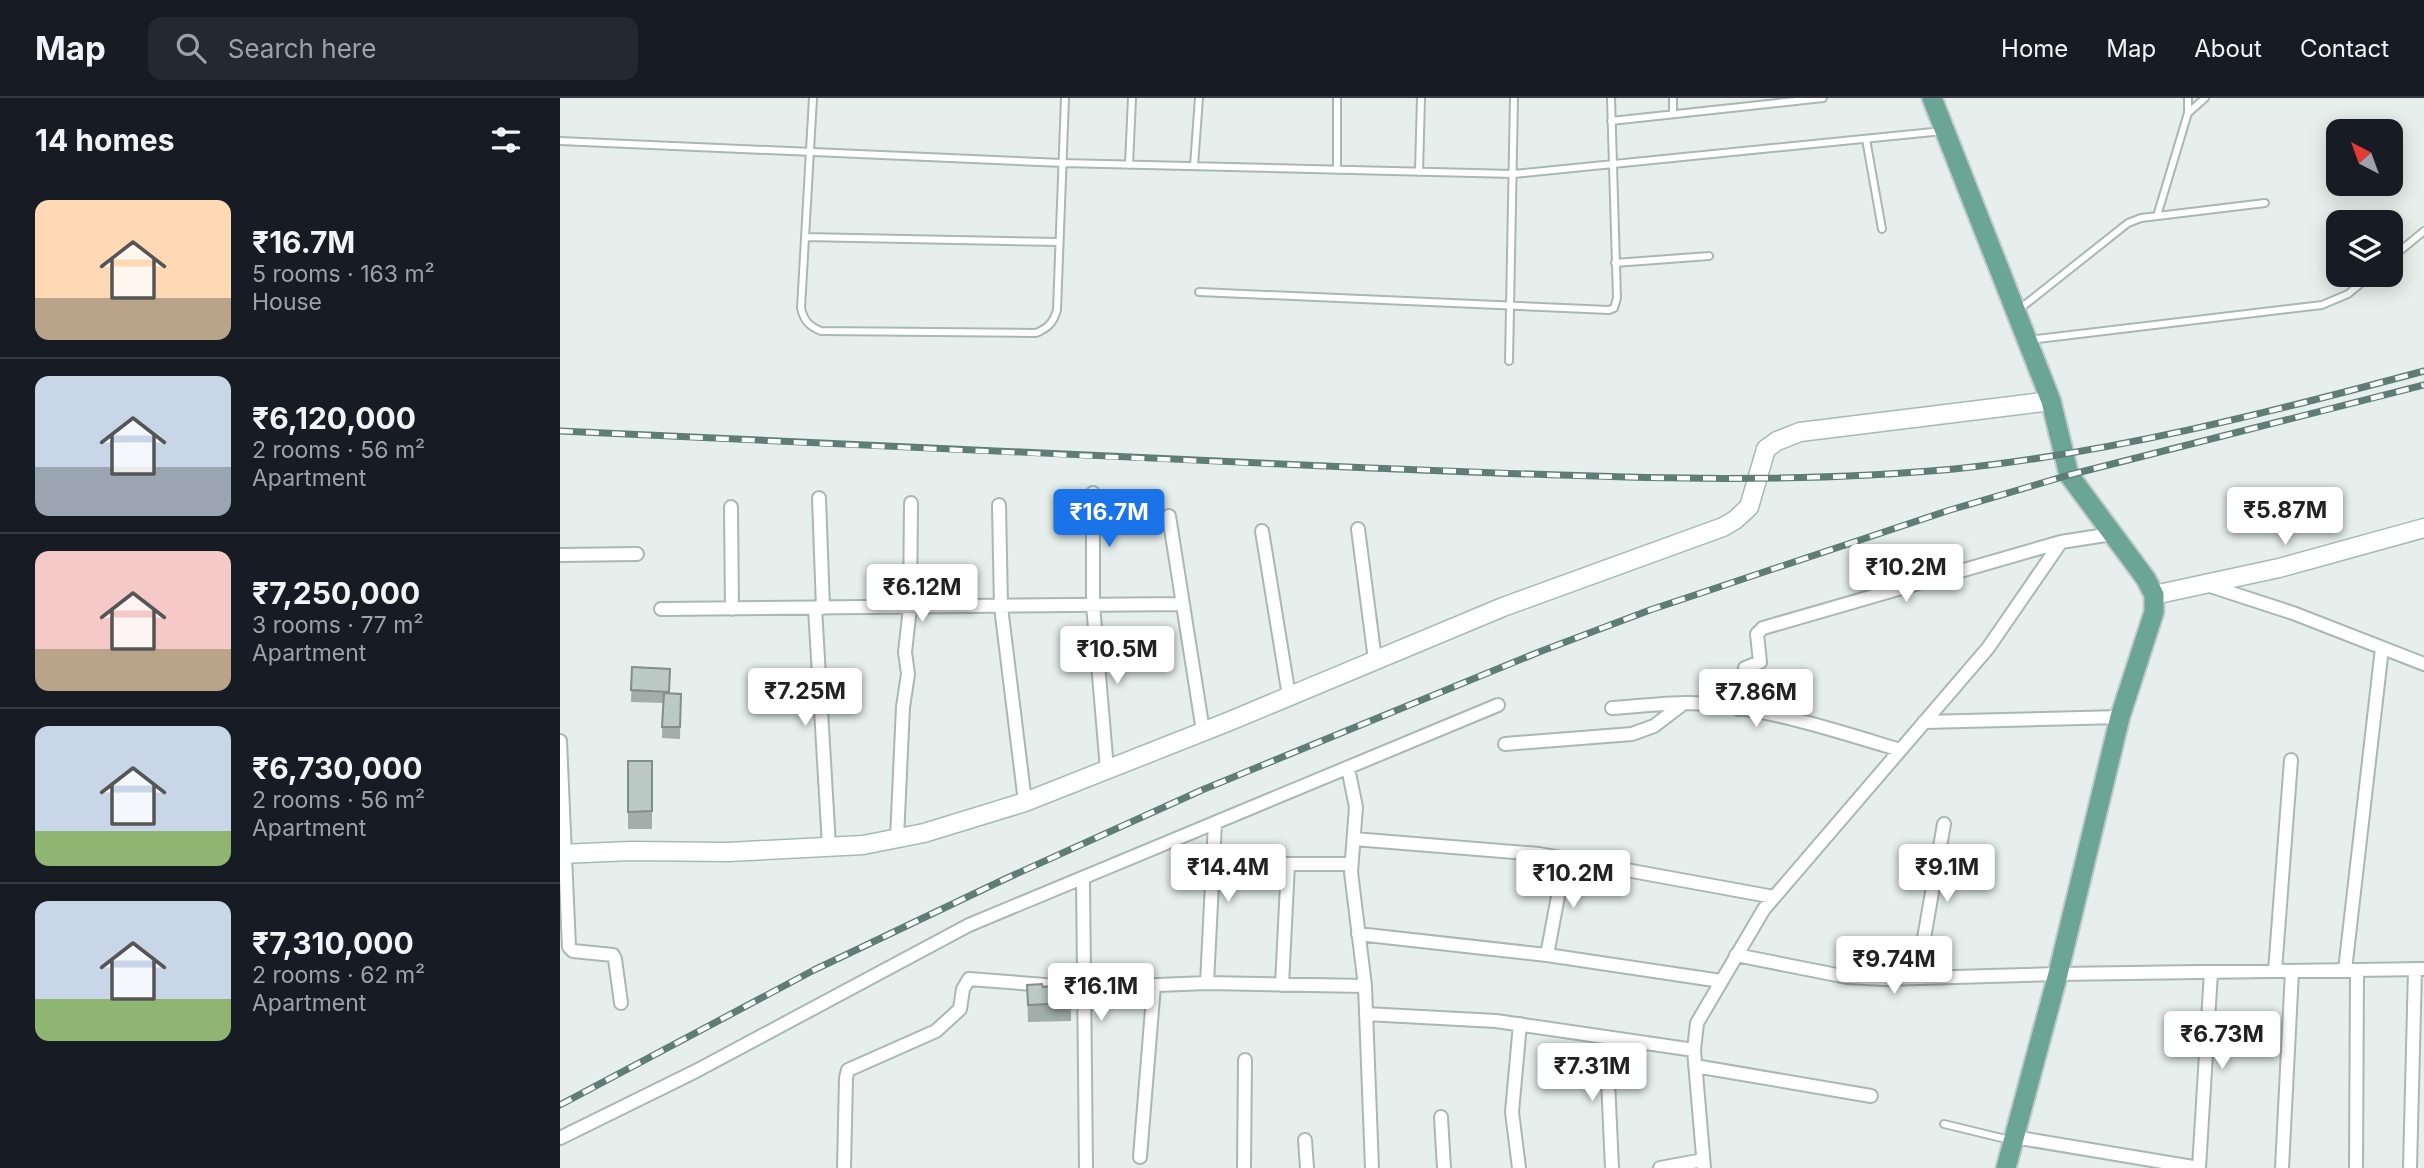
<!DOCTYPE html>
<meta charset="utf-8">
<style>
body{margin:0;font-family:Inter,sans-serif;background:#242831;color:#f1f3f6;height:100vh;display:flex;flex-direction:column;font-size:26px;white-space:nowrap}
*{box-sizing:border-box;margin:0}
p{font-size:23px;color:#9ea1a6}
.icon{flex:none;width:38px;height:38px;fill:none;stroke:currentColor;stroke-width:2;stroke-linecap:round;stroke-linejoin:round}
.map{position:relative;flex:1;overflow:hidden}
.details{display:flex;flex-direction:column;background:#171b24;width:560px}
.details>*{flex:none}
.needle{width:46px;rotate:319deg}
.tools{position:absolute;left:1766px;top:21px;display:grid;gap:14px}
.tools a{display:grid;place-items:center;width:77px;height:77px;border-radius:14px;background:#171b24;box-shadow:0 4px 18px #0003;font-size:35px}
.price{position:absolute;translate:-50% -60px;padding:0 16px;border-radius:7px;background:#fff;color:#222;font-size:23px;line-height:46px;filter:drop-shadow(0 2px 4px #0008)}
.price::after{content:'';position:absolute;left:50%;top:42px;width:21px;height:16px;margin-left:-10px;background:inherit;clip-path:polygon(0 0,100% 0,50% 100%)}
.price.on{background:#1a73e8;color:#fff}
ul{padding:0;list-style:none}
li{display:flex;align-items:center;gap:21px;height:175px;padding:0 35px}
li+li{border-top:2px solid #363941}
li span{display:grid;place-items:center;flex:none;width:196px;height:140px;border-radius:14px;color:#555}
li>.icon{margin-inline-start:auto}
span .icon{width:84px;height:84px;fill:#fffc;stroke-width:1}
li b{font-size:30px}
h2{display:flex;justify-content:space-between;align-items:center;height:84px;padding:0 35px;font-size:30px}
header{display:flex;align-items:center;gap:42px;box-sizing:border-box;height:98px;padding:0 35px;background:#171b24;border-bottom:2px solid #363941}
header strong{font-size:33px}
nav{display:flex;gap:38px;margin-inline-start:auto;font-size:24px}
.search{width:490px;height:63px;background:#242831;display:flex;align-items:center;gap:18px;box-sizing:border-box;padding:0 24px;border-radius:14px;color:#9ea1a6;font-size:26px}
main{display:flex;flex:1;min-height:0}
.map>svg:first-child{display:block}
</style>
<header>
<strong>Map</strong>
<div class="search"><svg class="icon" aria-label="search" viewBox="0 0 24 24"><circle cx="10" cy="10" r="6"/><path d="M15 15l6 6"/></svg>Search here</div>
<nav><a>Home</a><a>Map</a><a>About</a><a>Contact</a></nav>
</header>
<main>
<section class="details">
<h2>14 homes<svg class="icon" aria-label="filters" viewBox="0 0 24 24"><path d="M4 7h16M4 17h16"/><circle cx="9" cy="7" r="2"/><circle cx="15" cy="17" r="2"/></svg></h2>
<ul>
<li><span style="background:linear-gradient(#ffd9b3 70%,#b9a48a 0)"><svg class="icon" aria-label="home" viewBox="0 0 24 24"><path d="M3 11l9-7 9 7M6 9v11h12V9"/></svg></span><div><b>₹16.7M</b><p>5 rooms · 163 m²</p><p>House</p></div></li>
<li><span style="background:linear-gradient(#c9d6e8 65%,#9aa5b1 0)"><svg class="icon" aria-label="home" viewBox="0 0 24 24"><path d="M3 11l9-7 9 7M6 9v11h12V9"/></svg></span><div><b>₹6,120,000</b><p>2 rooms · 56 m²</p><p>Apartment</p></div></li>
<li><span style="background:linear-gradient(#f6c9c9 70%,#b9a48a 0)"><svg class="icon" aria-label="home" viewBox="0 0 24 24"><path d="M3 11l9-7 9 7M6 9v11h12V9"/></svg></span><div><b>₹7,250,000</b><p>3 rooms · 77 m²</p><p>Apartment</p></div></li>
<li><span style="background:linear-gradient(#c9d6e8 75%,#8fb573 0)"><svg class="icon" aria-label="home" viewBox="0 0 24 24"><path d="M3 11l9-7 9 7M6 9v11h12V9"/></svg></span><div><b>₹6,730,000</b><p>2 rooms · 56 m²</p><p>Apartment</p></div></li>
<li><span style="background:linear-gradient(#c9d6e8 70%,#8fb573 0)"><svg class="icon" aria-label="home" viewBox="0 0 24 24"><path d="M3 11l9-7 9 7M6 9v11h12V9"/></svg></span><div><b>₹7,310,000</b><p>2 rooms · 62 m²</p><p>Apartment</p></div></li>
</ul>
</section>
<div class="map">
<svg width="1864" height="1070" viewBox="0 0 1864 1070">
<rect width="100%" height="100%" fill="#e6efeb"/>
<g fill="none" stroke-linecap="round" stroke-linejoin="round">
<g stroke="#a8b8b2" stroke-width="10">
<path id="lane" d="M253,0l-12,210c3,13 8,18 20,23l215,2c12,-5 17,-10 21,-23l8,-212
M1628,15l17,-15
M1113,16v-16
M1051,23l212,-23
M1306,41l16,90
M0,43l502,22 452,11 429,-43
M569,67l3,-67
M634,68l5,-68
M777,72v-72
M859,74l2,-74
M1597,118l31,-103v-15
M245,139l254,5
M1830,161l34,-28
M1055,165l94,-7
M639,194l410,18 5,-2 3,-10 -6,-200
M1457,213l111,-88 13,-5 124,-15
M1469,242l293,-35 26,-11 23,-19
M949,263l5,-263
M1384,1026l66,16"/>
</g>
<g stroke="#a8b8b2" stroke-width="16">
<path id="street" d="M533,395v112l14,164
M259,400l4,110
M439,407l2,102 24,195
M171,409l1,102
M609,418l34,215
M798,431l17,131
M702,433l27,165
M0,457l77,-1
M1647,487l86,28 131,51
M255,510l14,238
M101,511l522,-5
M1052,610c31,-2 64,-7 96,-4 66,6 129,27 192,46
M1179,611l6,-41 15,-6 -3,-28 6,-6 298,-86 51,-8
M1364,624l196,-5
M0,643l9,206 4,4 40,4 2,4 6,44
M945,646l127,-10 22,-8 29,-22
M788,670l8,39 -5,65 14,114 7,182
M337,740l6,-131 5,-33 -3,-22 5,-44 1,-105
M794,741l185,15 235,43
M654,766h137
M523,780l3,290
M798,836l189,21 174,26
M987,857l18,-96
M1176,857l111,22 37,2 174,-5 366,-5
M1785,872l37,-322
M1715,873l16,-211
M1357,880l27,-154
M647,885l8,-160
M722,887l6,-121
M806,916l130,7 198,29
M1046,939l6,131
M1135,968l176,30
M881,1019l3,51
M1454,1039l185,31
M0,1040l136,-67 273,-146 529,-220
M745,1042l2,28
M580,1059l14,-172
M284,1070l2,-90 2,-8 88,-39 24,-22 3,-20 6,-10 115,9 123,-5 158,3
M684,1070l1,-108
M959,1070l-7,-56 8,-88
M1100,1070l43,-8
M1144,1070l-10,-118 3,-27 67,-114 224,-261 73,-106
M1639,1070l12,-196
M1722,1070l10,-197
M1796,1070l1,-198
M1850,1070l5,-199"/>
</g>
<g stroke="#a4bbb3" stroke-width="21">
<path id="secondary" d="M1594,497l125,-27 145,-40
M0,756l71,-3 97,1 135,-7 61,-12 101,-31 205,-81 273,-114 220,-80 12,-7 14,-13 17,-58 11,-8 23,-9 251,-31"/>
</g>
<g stroke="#c2cac8" stroke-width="23">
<path id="primary" d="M1372,0l119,303 18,74 77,104 8,16v17l-34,105 -62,257 -52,194"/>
</g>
<use href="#lane" stroke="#fff" stroke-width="6"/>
<use href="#street" stroke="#fff" stroke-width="12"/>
<use href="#secondary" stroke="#fff" stroke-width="18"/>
<use href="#primary" stroke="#6aa596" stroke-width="19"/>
<g stroke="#5f7d75" stroke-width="7">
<path id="rail" d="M0,333c270,13 540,26 810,37 194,7 390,19 584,1 157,-16 318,-57 470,-98
M0,1007l254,-135 191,-91 197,-89 337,-138 111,-42 300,-100 119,-35 355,-90"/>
</g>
<use href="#rail" stroke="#f7fbf9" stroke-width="4.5" stroke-dasharray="13" stroke-linecap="butt"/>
</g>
<path fill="#a1aea9" d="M72,569l38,2 -1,24 12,1 -1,45 -18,-1 1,-35 -32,-1z
M68,663h24v68h-24z
M467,887l16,2 28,16v18l-43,1z"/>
<path fill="#bbcac4" stroke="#838d89" stroke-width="2" d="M72,569l38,2 -1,23 -38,-2z
M104,595l17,1 -1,33h-18z
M68,663h24v50l-24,1z
M510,878l1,27 -43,2 -1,-20 15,-1 1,3 7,-1v-9z"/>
</svg>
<div class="tools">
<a><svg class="needle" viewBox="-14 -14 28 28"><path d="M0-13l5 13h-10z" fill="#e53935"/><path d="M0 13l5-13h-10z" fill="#9ea1a6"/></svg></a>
<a><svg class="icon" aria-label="layers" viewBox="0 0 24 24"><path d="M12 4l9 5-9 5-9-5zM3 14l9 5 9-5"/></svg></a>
</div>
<b class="price" style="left:1725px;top:449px">₹5.87M</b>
<b class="price on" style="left:549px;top:451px">₹16.7M</b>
<b class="price" style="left:1346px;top:506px">₹10.2M</b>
<b class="price" style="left:362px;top:526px">₹6.12M</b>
<b class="price" style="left:557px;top:588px">₹10.5M</b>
<b class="price" style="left:245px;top:630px">₹7.25M</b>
<b class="price" style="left:1196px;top:631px">₹7.86M</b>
<b class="price" style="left:668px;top:806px">₹14.4M</b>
<b class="price" style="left:1387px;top:806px">₹9.1M</b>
<b class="price" style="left:1013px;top:812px">₹10.2M</b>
<b class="price" style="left:1334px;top:898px">₹9.74M</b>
<b class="price" style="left:541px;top:925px">₹16.1M</b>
<b class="price" style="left:1662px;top:973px">₹6.73M</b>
<b class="price" style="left:1032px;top:1005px">₹7.31M</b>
</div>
</main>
